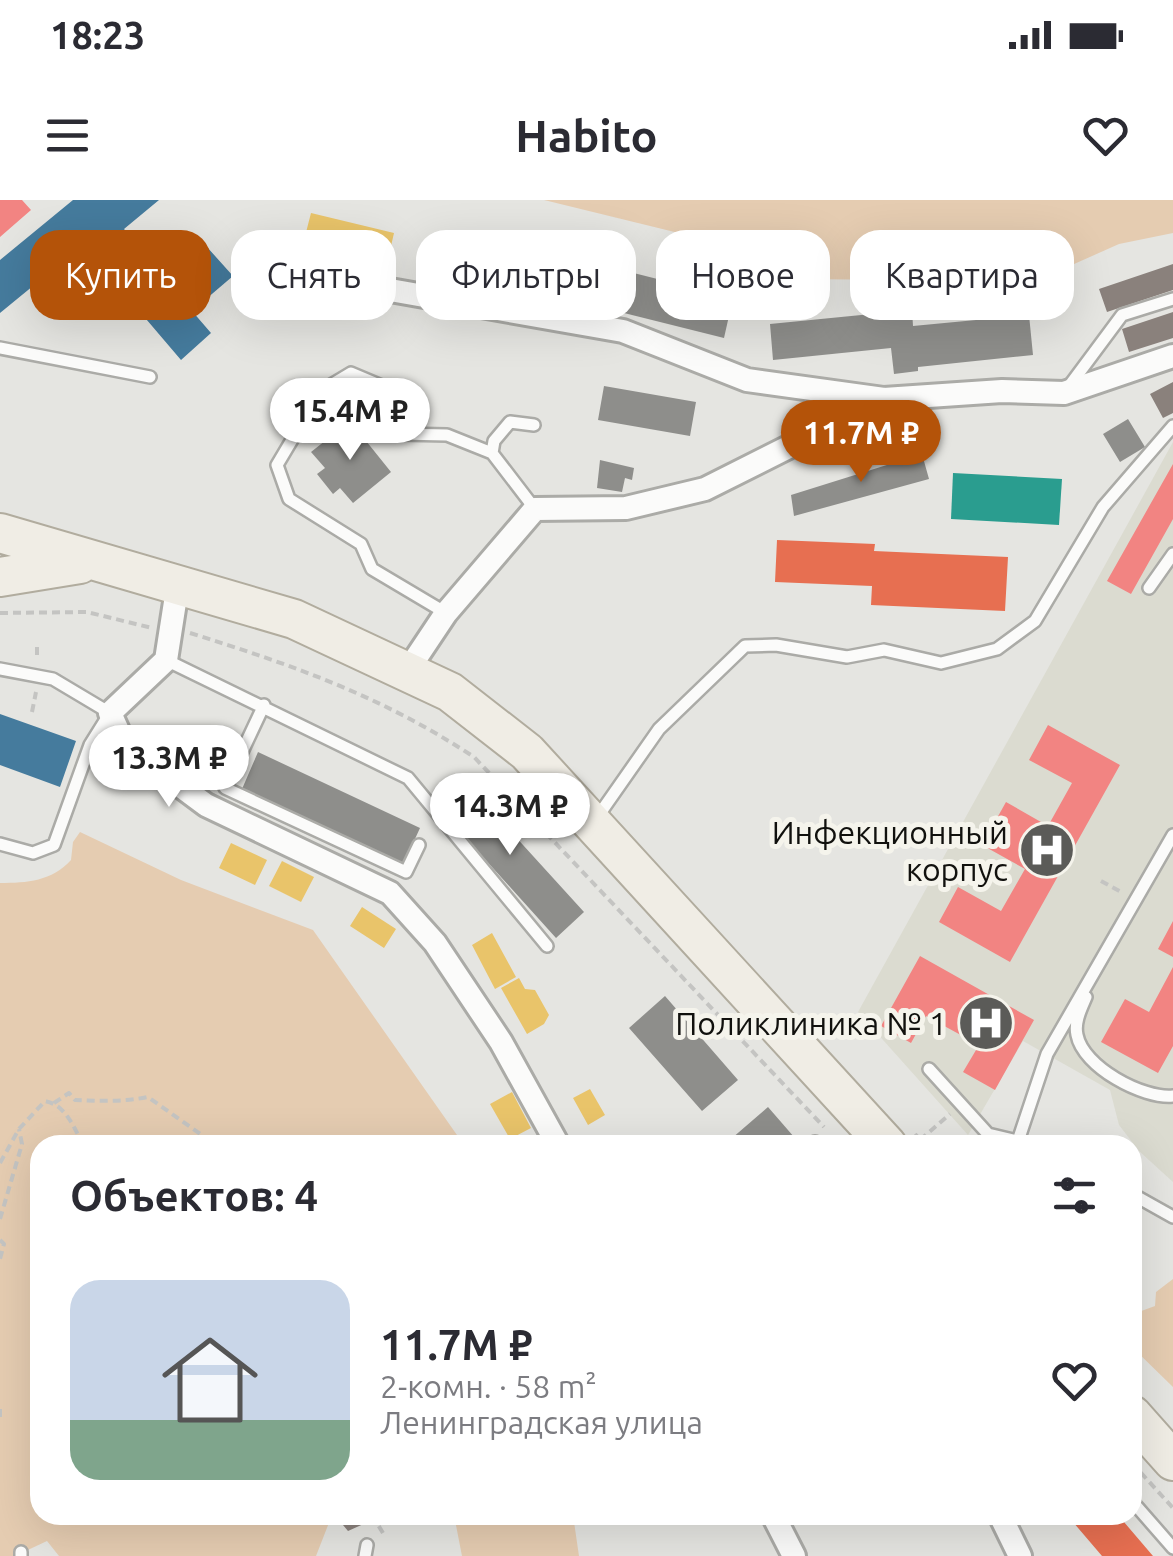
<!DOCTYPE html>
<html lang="ru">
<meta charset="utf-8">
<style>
body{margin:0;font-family:Ubuntu,sans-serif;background:#f2f2f3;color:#2b2b33;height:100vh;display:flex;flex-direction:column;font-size:38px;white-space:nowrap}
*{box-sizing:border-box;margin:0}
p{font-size:32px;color:#7c7c81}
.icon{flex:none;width:55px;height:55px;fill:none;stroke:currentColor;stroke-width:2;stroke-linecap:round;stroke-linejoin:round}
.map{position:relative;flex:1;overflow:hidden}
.sheet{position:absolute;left:30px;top:935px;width:1112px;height:390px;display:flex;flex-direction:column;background:#fff;border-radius:30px;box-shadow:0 10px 40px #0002}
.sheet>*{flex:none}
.banner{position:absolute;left:30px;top:30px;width:1115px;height:90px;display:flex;gap:20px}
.price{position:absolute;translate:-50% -85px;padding:0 22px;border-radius:35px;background:#fff;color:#222;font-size:32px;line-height:65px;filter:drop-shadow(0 2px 5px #0008)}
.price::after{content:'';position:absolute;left:50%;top:60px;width:30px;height:22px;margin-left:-15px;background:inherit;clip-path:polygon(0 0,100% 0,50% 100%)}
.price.on{background:#b45309;color:#fff}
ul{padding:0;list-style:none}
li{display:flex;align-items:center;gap:30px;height:250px;padding:0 40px}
li span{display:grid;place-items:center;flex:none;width:280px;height:200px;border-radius:30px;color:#555}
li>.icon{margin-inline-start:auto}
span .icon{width:120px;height:120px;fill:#fffc;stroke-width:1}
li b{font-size:42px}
h2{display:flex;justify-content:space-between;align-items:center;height:120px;padding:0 40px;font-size:42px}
.pill{padding:0 35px;border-radius:30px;background:#fff;box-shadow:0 10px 40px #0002;font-size:35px;line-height:90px}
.pill.on{background:#b45309;color:#fff}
.status{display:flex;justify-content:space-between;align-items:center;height:70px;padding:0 50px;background:#fff;direction:ltr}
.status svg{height:28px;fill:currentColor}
header{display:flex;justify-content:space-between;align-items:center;height:130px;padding:0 40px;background:#fff;font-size:45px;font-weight:700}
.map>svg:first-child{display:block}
</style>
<div class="status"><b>18:23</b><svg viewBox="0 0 49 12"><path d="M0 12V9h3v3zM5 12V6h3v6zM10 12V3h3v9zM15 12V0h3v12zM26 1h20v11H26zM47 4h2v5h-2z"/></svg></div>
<header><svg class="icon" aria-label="menu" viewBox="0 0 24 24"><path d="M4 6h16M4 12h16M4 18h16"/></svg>Habito<svg class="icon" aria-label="heart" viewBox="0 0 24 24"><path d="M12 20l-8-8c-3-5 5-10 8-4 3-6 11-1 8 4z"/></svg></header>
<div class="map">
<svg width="1173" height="1356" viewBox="0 0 1173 1356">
<rect width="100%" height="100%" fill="#e5e5e1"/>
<path fill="#dbdbd0" d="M1173,242v740l-34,-31 -20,-26 -9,-35 -87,-49 -55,94 -110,-123z"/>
<path fill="#e5ccb1" d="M544,0h629v33l-54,11 -83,37 -250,-2 -42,-30z
M80,632l101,48 132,50 151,215h-424v370h292l-16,41h-257l-12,-15 -32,15h-15v-673c27,0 52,-2 71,-23l2,-18z
M1173,1079v108l-41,-40 1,-33 22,-8 1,-14z
M454,1315h119l6,41h-117z"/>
<path fill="#e9c46a" d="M311,13l83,20 -8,35 -84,-20z
M454,36l95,20 -9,41 -95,-22z
M231,643l36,17 -12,25 -36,-17z
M282,661l32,16 -13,25 -32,-16z
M362,707l34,22 -12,19 -34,-22z
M492,733l24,44 -21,12 -23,-44z
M519,778l6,11 10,1 14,25 -5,9 -17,10 -26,-46z
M590,889l15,26 -17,10 -15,-27z
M512,892l19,36 -21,11 -20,-35z"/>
<path fill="#e76f51" d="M777,340l98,4 -1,7 134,6 -3,54 -134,-6 1,-19 -97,-4z
M1067,1315h51l35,41h-51z"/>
<path fill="#2a9d8f" d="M953,273l109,6 -3,46 -108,-6z"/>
<path fill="#f28482" d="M0,0h22l9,10 -31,27z
M1173,264v55l-42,75 -24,-13z
M1048,525l72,40 -110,197 -71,-40 19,-35 43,24 24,-42 -43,-24 24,-43 42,24 24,-43 -43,-23z
M1173,721v36l-15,-8z
M920,756l114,64 -39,70 -32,-18 16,-27 -53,-29 -15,27 -30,-17z
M1173,767v79l-15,27 -57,-31 24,-43 24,13z"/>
<path fill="#457b9d" d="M73,0h86l-35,29 39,46 5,-6 6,6 33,-28 26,29 -41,35 19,22 -30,27 -98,-115 -83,68v-53z
M0,514l76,27 -16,46 -60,-22z"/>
<path fill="#8a817c" d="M1173,64v26l-66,22 -8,-23z
M1173,112v26l-44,14 -7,-23z
M1173,182v31l-10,5 -13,-24z
M343,1315h19l6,7 -20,9 -10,-12z"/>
<path fill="#8e8e8b" d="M566,56l167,42 -9,40 -168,-42z
M912,110l1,16 116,-11 4,40 -115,12v4l-24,3 -3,-26 -118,12 -3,-36z
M604,186l92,16 -6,34 -92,-16z
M1128,219l17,28 -25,15 -17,-28z
M350,221l41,51 -38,31 -13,-15 -7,6 -16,-20 8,-6 -14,-16z
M922,254l7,25 -135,37 -3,-21z
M600,260l34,8 -2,12 -7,-2 -3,14 -25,-4z
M258,552l162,76 -17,37 -161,-76z
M463,579l121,133 -28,26 -121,-134z
M665,796l73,84 -36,31 -73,-83z
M768,907l33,38h-77z"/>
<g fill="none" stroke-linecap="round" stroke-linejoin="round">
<g stroke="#ababa7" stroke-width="16">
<path id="service" d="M0,148l150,29
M1067,189l55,-74 51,-16
M534,225l-24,-3 -16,19 -2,12 43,56
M1149,388l24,-34
M446,413l-74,-44 -11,-25 -72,-45 -12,-34 44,-74 30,-18 38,16 11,45 47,1 45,18
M166,460l242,118 139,168
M0,469l53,10 57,34 -20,32 -36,100 -21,8 -33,-9
M264,505l-39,83 181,84 13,-27
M596,619l63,-90 86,-83 31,-1 71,12 37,-7 57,13 56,-14 38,-28 68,-114 70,-81
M1086,797c-5,12 -12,25 -9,38 6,32 66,64 96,61
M929,869l59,65 46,11
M1018,941l29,-87 126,-219
M815,942l3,3
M1132,994l41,23
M1132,1301l41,47
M21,1356v-4
M365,1356l2,-11"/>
</g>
<g stroke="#ababa7" stroke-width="28">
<path id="minor" d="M356,84l267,47 124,49 137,19 118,-8 62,2 109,-37
M178,383l-12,77 -56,53 14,31 82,61 184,88 45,50 66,99 57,103
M408,470l38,-57 89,-104 91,-1 79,-19 179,-90
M773,1315l21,41
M1000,1315l20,41"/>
</g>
<g stroke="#b1ac9e" stroke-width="42">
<path id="primary" d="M0,333l294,86 156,73 77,60 360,393
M0,377l80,-13
M1132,1215l41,46"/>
</g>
<path stroke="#c4c4c2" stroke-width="4" stroke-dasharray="8 5" stroke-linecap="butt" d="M0,413l87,-1 65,16
M190,433c105,33 191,63 284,124l350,370
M37,447v12
M32,512l4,-20
M1101,681l20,11
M54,903l15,-10 6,7c24,1 48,2 73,-3l68,48
M915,934l10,11
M920,940l30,-26
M214,943l26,2
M0,963l19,-34 26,-28c20,4 28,24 37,42l10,2
M0,1019l22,-75 -3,-15
M0,1040l4,4 -4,15
M0,1209v8
M1132,1263l41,45
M372,1315l11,18 -3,2"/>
<use href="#service" stroke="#fbfbfa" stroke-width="11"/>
<use href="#minor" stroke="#fbfbfa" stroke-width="22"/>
<use href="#primary" stroke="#f0ede5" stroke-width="38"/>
</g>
<defs>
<g id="hospital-disc" transform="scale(2.875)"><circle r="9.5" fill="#5b5b58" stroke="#f5f4ec"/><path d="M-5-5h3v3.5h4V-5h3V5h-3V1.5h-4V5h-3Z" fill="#fff"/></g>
</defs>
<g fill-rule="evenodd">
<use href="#hospital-disc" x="1047" y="650"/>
<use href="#hospital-disc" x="986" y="823"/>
</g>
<g text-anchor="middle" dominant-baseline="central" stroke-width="10" stroke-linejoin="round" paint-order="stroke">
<g font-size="32" fill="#11110e" stroke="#f5f4ec" text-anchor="end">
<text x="1008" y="632">Инфекционный<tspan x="1008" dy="37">корпус</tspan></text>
<text x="947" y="823">Поликлиника № 1</text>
</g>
</g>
</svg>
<b class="price" style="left:350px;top:263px">15.4M ₽</b>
<b class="price on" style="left:861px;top:285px">11.7M ₽</b>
<b class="price" style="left:169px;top:610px">13.3M ₽</b>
<b class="price" style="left:510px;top:658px">14.3M ₽</b>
<div class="banner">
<a class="pill on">Купить</a>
<a class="pill">Снять</a>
<a class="pill">Фильтры</a>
<a class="pill">Новое</a>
<a class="pill">Квартира</a>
</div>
<section class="sheet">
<h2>Объектов: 4<svg class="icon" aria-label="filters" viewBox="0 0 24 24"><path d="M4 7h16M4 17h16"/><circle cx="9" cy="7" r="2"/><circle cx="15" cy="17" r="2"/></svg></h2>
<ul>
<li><span style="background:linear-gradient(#c9d6e8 70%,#7fa58c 0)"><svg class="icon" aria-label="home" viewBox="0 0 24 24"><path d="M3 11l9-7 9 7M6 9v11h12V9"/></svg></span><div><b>11.7M ₽</b><p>2-комн. · 58 m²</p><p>Ленинградская улица</p></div><svg class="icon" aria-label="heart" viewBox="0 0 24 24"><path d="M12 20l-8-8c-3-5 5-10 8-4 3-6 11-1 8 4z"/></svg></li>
</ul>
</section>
</div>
